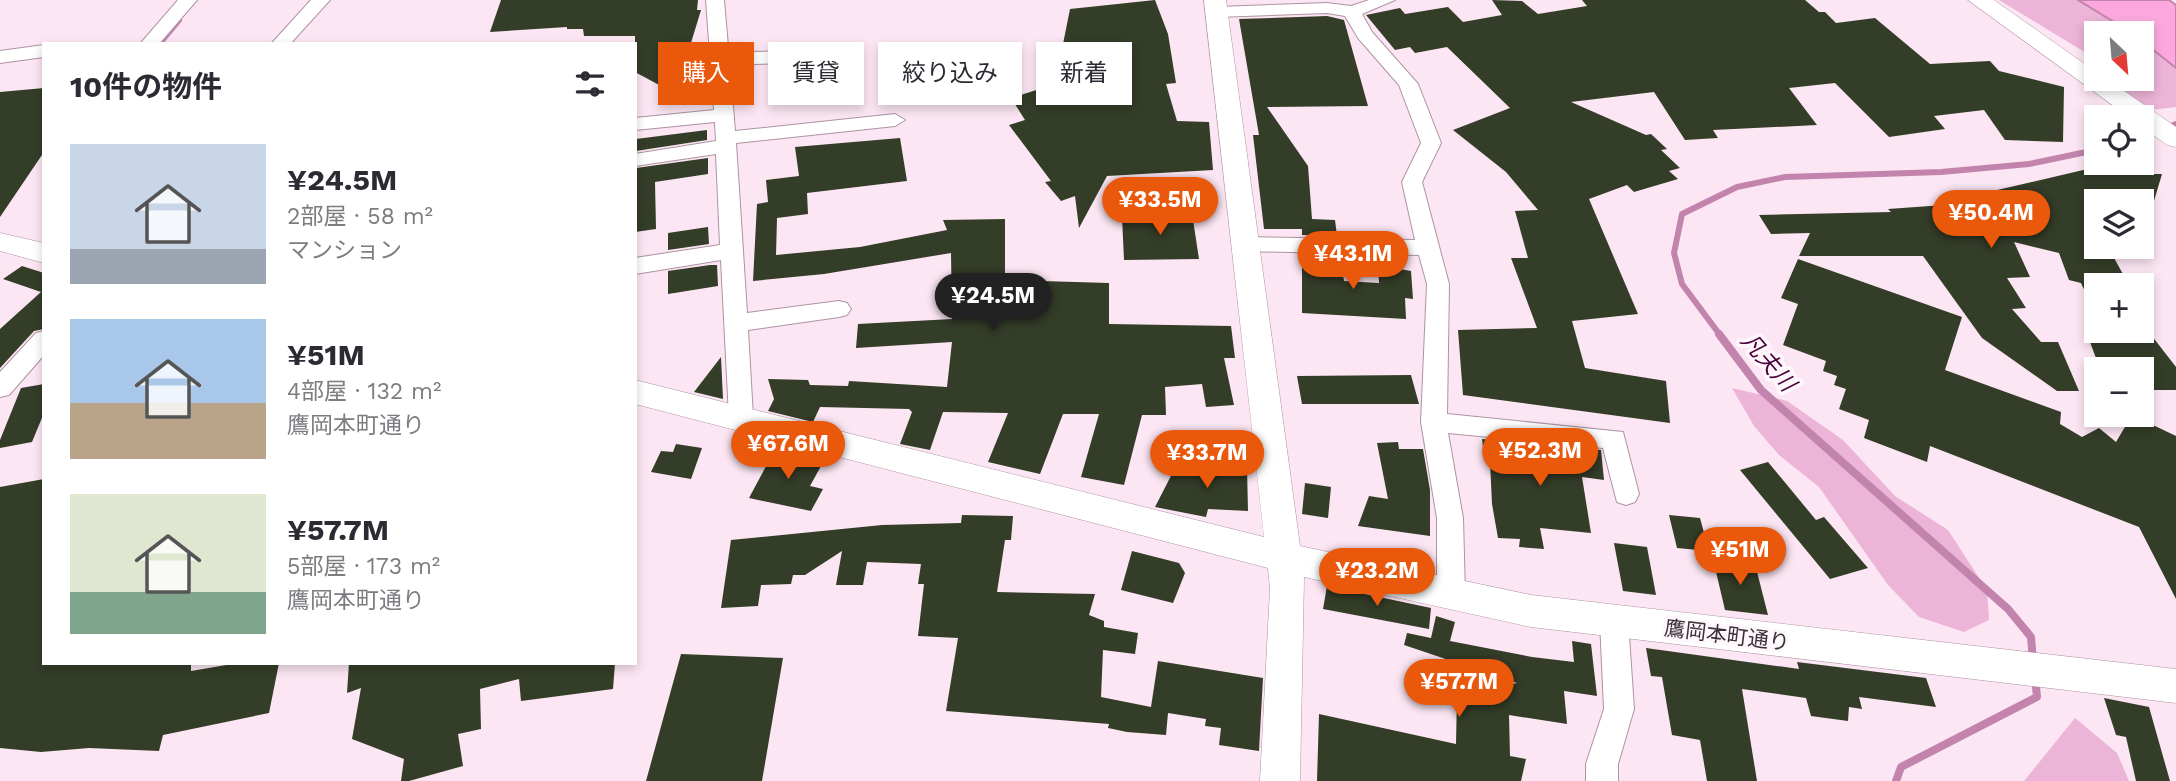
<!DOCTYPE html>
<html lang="ja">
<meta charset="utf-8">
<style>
body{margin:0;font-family:"Work Sans","Noto Sans JP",sans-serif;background:#f7f7f7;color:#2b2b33;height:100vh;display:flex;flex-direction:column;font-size:26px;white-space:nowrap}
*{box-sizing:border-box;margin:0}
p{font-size:23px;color:#7c7c81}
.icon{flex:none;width:38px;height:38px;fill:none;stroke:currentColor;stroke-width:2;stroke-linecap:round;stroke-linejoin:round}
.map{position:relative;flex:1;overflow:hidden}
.sheet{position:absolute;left:42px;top:42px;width:595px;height:623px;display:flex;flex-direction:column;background:#fff;border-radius:0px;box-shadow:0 4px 10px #0003}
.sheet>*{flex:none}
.guide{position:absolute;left:658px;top:42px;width:665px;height:63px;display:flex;gap:14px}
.needle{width:46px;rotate:154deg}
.buttons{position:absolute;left:2084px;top:21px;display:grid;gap:14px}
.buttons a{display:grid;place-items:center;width:70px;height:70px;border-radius:0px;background:#fff;box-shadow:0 4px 10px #0003;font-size:35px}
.price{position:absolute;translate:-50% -60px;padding:0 16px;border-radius:24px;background:#ea580c;color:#fff;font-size:23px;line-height:46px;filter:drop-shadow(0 2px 4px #0008)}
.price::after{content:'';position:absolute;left:50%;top:42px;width:21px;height:16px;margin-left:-10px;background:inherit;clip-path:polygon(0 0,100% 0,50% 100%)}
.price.current{background:#222;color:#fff}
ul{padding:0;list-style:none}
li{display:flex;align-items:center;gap:21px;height:175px;padding:0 28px}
li span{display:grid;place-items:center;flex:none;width:196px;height:140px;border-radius:0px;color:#555}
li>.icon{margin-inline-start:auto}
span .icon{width:84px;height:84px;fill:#fffc;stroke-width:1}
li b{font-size:30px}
h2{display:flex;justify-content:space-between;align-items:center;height:84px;padding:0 28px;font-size:30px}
.tag{padding:0 24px;border-radius:0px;background:#fff;box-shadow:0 4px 10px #0003;font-size:24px;line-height:63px}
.tag.current{background:#ea580c;color:#fff}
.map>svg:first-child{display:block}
</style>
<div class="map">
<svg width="2176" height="781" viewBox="0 0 2176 781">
<rect width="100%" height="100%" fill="#fce6f3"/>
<path fill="#ecb4d7" d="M1999,0h79l52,33h-34v26z
M2142,42l34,26v39l-26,3 -29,-21 -5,-10h26z
M1732,388l55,13 56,39 52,56 53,34 39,60 2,30 -25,12 -45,-15 -31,-32 -69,-98 -40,-32 -25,-29z
M2075,718l42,35 12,28h-105z"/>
<path fill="#fca8de" stroke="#c284ac" stroke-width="2" d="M2078,0h91l7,5v63l-34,-27v-8h-10z"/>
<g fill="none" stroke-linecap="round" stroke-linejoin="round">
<path stroke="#c284ac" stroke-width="6" d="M159,44l20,-24
M2142,138l34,-14
M1720,335l-38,-51 -8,-31 8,-39 55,-27 48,-10 156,-5 88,-8 67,-14"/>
<path stroke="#c284ac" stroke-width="8" d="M1719,334l42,56 247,219 23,28 2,25
M1896,781l5,-14 136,-70 -2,-20"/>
</g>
<path fill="#343d28" d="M501,0h197l-1,10h4l-17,56 18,9 -28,18 -39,-21v-36h-51l-1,-7h-16v-2l-77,5z
M1155,0l13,34 8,49 -10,1 11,37 32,1 4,48 -106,6 -28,52 -4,-32 -14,5 -16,-19 6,-1 -42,-56 16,-5 -14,-22 44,-14 15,-75z
M1492,0l30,1 16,13 49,-8 -5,-6h223l14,12h6l11,11 39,-5 55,46 60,-3 9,10 65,16 -1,55 -58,-2 -21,-30 -50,6 11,13 -56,8 -54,-54 -46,5 28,37 -104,5 5,8 -33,2 -31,-48 -83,10 75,33 5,-1 16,15 -6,1 19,18 -11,3 9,8 -44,13 -7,-7 -38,14 49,115 -66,7 13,47 81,13 4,42 -207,-28 -5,-65 79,-2 -26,-70h17l-13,-47 23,-1 -32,-38 -53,-42 57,-22 -63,-61 -32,6 -5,-6 -15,3 -29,-35 34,-7 5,6 43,-7 15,15 39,-7z
M1327,16l17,4 24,86 -101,1 41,59 4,53 23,1 2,16 -35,-1v-6h-38l-11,-94h6l-20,-116z
M44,88v64l-44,65v-125z
M707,130v10l-71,11v-12z
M900,138l7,43 -100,12 1,21 -31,4 -1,37 84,-8 87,-17 -4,-10 62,-1v61l104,3v41l122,2 4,32h-11l10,47 -28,2 -4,-23 -37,3 1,28h-24l-18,70 -43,-8 18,-63h-36l-23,60 -52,-12 20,-49 -65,-1 -13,38 -30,-6 12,-32 -3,-3 -89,-2 -7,15 -45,-11 6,-12 -6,-20 40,1 2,5 38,1 1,-5 98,6 5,-45 -96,6 2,-24 94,-5 -1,-66 -127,21 -71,7 4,-77 11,-2 -2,-22 33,-4 -4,-29z
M708,158v16l-53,8 1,47 -21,3 1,-64z
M2096,167v7h66l-8,27h-58v46h12l21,38h-33v30l-15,-32 -12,-3 -10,-27 -45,-11 16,35 -23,1 19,30 -14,1 29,33h17l21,49h-22l-75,-53 -59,-82h-124l11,-23 -39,1 -12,-19 132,-3 -3,-3 84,-6 -5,-6z
M1192,213l7,46 -75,1 -2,-43z
M708,227l1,17 -41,6v-17z
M1302,255l38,1 4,25 35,2 -1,-18 33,6 2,28 -8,-1 1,21 -104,-6z
M1798,259l164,58 -17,53 116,42 -1,12 22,13 17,-9 17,14 16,-27 44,21v163l-37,-72 -209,-81 -3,16 -63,-24 5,-18 -30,-11 7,-20 -12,-4 3,-9 -14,-5 3,-10 -43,-16 15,-41 -17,-6z
M710,265h7l1,21 -50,8v-23z
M22,266l22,7v56l-10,2 -34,37v-39l41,-37 -38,-13z
M2095,331h53l28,36v23h-34v-21h-42l-10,-27h12z
M721,357l2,42 -29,-7z
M1411,375l8,29h-117l-5,-28z
M44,384v29l-12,29 -32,6v-8l21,-52z
M1482,439l119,11 3,30 -22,-3 9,56 -51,-5 4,21 -25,-2 1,-8 -22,-1 -6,-34 -2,-42h-5z
M1398,442l1,7h24l7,41v46l-72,-10 11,-30 19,3 -11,-56z
M676,444l26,4 -11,31 -40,-7 10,-21 12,1z
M778,444l20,5 -6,11 29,6 -11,20 13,3 -12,22 -62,-13z
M1199,460l48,7 1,44 -40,-2 -2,8 -51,-10 19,-37 16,6z
M1768,462l48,58 8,-3 44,51 -38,11 -90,-109z
M44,479v184h147v8l47,-8h41l-10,50 -106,22 -4,16 -70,-3 -48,4 -41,-4v-261z
M1305,483l26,4 -3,31 -26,-4z
M962,515l51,1 -2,24h-6l-8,52 98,2 -6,21 15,6v6l34,6 -3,21 -32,-4 -2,47 50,10 7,-46 105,17 -4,73 -40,-6 2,-17 -16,-2 1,-7 -38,-6 -2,22 -39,-3 -19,-4 1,-4 -163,-13 12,-73 -40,-2 6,-52h-6l3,-20 -54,-2 -4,23h-27l6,-34 -37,24h-12l-2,9 -30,1 -3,21 -37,2 10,-68 151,-15 79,-2z
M1669,515l31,3 9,33 -32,-3z
M1614,543l33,4 9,48 -33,-4z
M1132,551l47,12 6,10 -12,30 -52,-13z
M1713,559l42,5 13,51 -43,-5z
M1327,586l104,22 -2,21 -106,-20z
M1436,616l19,6 -5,19 82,16 42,5 -2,-21 19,3 6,52 -33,-5 3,33 -58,-9 1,41 16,3 -5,22h-204l2,-67 137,30 1,-49 60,-12 -113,-38 3,-12 24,5z
M1646,648l153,21 -2,-7 129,16 10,29 -77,-10 3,12 -13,-2 -1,14 -37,-5 -5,-18 -64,-9 15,92h-50l-7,-41 -28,-5 -10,-58 -11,-1z
M681,654l102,4 -21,123h-116z
M349,663h266l-2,26 -92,12 -2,-22 -39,10 1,40 -23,5 5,32 -54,15h-8l3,-22 -52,-20 9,-51 -14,5z
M2104,698l45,9 21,74h-34l-10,-44 -10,-2z"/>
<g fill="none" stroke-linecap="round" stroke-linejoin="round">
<g stroke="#ad93a3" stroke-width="2">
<path id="minor" d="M178,0h19l-38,44h-19z
M311,0h19l-40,44h-19z
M706,0h18l5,58 22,-6 91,-2 9,6 -9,6 -90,2 -22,5 5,62 160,-17 10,6 -10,6 -159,17 11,170 92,-12 8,2 4,6 -4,6 -8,2 -91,13 5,87 -3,7 -9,3 -9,-3 -3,-7 -8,-157 -86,14v-16l85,-13 -4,-91 -81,12v-12l81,-13 -1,-19 -80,8v-12l79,-8z
M1369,0h26l-33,14 10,18 46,52 23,59 -19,39 27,102 -2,130 176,18 16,62 -4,8 -9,3 -9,-3 -14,-54 -155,-15 15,85 2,76 -4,9 -10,3 -10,-3 -4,-9v-76l-16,-96 6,-138 -8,-29 -175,-4 -8,-2 -3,-5 3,-5 8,-2 171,3 -13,-58 19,-39 -22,-58 -41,-47 -13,-22 -18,-3 -110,4 -9,-5 9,-5 110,-4 24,3z
M44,45v12l-44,6v-12z
M44,331v24l-35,40 -9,2v-25l36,-39z
M1614,608l10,4 4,9 6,88 -16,55v17h-32v-17l18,-55 -4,-88 4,-9z"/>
</g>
<g stroke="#ad93a3" stroke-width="1">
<path id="tertiary" d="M1204,0h22l74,546 231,49 645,74v34l-645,-76 -227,-50 -4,204h-40l10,-192 -2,-21 -633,-164v-24l629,157z
M1968,0h26l102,72v7h11l69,48v20l-9,-2 -25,-18v-10h-13z
M0,233l44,10v20l-44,-12z"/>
</g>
<use href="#minor" fill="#fff" fill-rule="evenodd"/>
<use href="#tertiary" fill="#fff" fill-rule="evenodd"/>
</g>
<g text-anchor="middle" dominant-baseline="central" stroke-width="7" stroke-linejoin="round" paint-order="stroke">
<g font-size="21" fill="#3a3036" stroke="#fef8fc">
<text transform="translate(1727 635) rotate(7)">鷹岡本町通り</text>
</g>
<g font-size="23" font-style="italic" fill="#4b023a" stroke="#fef8fc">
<text transform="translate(1768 362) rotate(49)">凡夫川</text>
</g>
</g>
</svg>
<div class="buttons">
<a><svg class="needle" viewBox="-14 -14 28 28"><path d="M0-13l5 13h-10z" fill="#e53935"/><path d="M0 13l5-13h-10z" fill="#7c7c81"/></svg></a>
<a><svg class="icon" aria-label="locate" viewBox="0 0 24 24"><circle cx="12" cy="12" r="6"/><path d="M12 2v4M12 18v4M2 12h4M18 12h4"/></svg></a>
<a><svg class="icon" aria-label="layers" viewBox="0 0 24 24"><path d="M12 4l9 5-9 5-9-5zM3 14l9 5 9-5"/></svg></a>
<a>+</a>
<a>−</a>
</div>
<b class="price" style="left:1160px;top:237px">¥33.5M</b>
<b class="price" style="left:1991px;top:250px">¥50.4M</b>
<b class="price" style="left:1353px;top:291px">¥43.1M</b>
<b class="price current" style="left:993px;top:333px">¥24.5M</b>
<b class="price" style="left:788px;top:481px">¥67.6M</b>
<b class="price" style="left:1540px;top:488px">¥52.3M</b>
<b class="price" style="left:1207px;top:490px">¥33.7M</b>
<b class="price" style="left:1740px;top:587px">¥51M</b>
<b class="price" style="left:1377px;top:608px">¥23.2M</b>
<b class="price" style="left:1459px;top:719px">¥57.7M</b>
<div class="guide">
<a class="tag current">購入</a>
<a class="tag">賃貸</a>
<a class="tag">絞り込み</a>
<a class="tag">新着</a>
</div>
<section class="sheet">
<h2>10件の物件<svg class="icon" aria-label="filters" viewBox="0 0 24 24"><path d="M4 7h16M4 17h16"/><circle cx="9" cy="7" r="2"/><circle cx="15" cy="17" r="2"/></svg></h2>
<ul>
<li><span style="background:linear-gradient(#c9d6e8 75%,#9aa5b1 0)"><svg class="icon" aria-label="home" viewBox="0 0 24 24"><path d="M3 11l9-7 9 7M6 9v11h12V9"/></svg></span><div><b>¥24.5M</b><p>2部屋 · 58 m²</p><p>マンション</p></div></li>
<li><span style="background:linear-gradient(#a9c7e8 60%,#b9a48a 0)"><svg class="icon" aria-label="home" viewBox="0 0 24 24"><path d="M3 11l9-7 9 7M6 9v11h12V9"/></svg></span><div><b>¥51M</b><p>4部屋 · 132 m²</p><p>鷹岡本町通り</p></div></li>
<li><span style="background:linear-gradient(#dfe7d0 70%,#7fa58c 0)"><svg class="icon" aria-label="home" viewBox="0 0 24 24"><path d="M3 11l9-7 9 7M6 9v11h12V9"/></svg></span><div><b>¥57.7M</b><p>5部屋 · 173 m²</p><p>鷹岡本町通り</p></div></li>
</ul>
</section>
</div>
